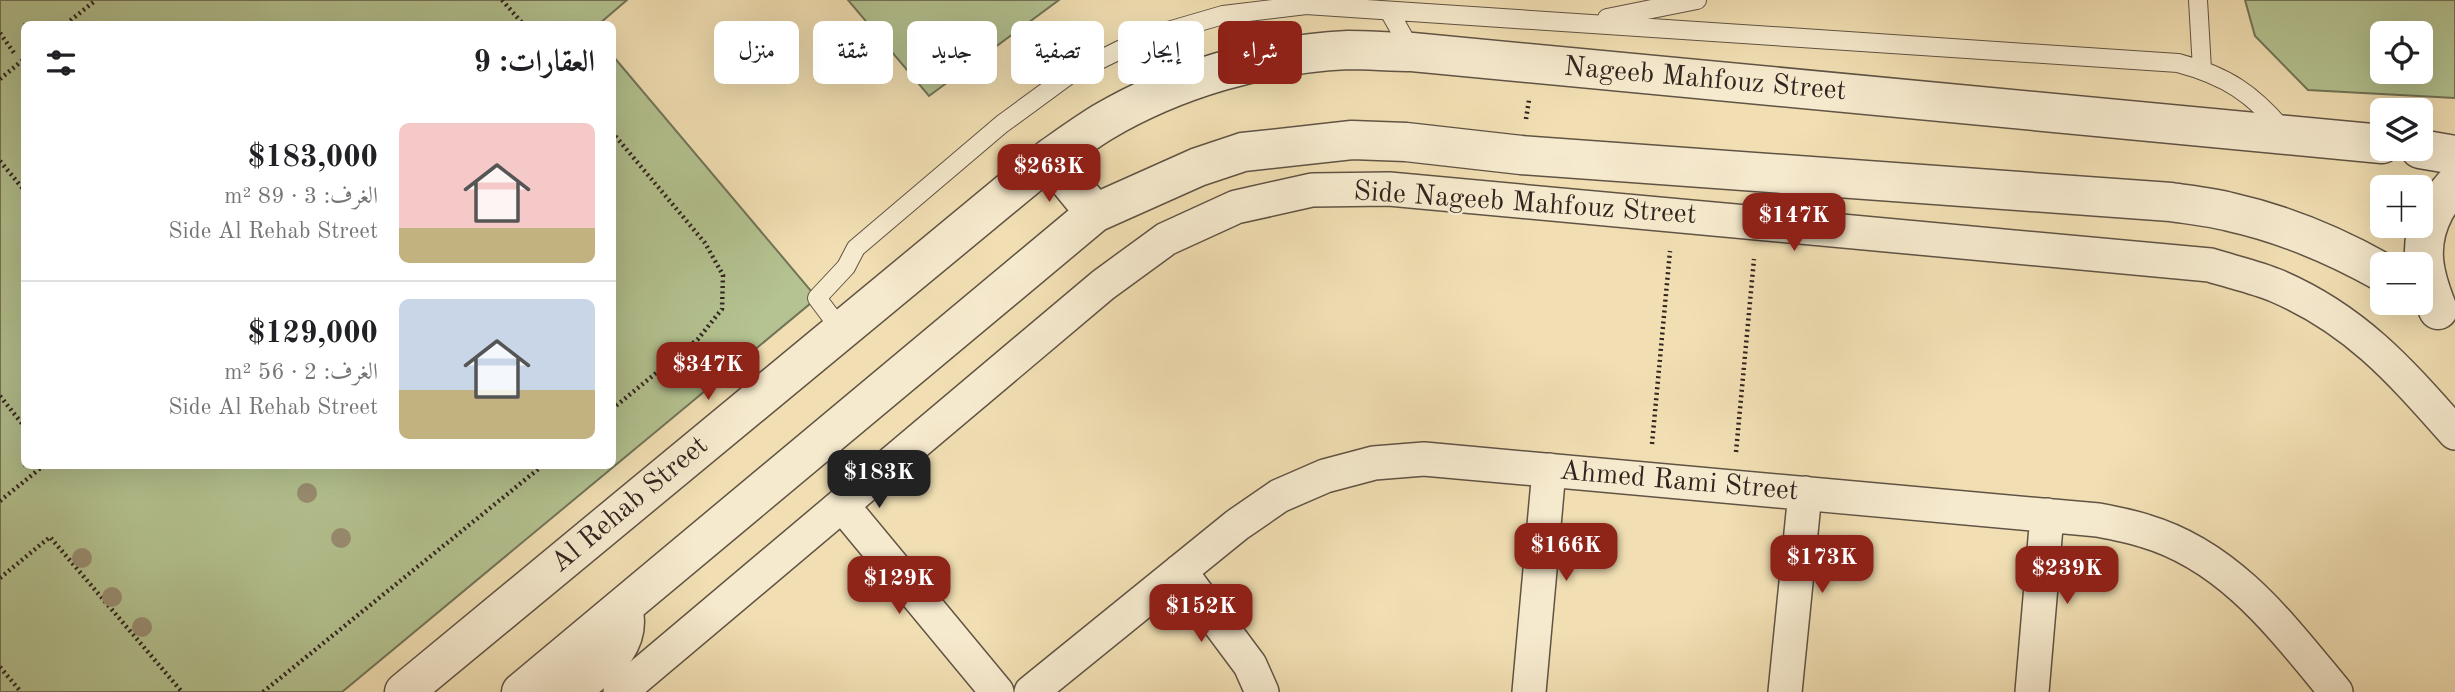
<!DOCTYPE html>
<html lang="ar">
<meta charset="utf-8">
<style>
body{margin:0;font-family:"Old Standard TT",Amiri,serif;background:#f2f2f2;color:#202124;direction:rtl;height:100vh;display:flex;flex-direction:column;font-size:26px;white-space:nowrap}
*{box-sizing:border-box;margin:0}
p{font-size:23px;color:#757577}
.icon{flex:none;width:38px;height:38px;fill:none;stroke:currentColor;stroke-width:2;stroke-linecap:round;stroke-linejoin:round}
.map{position:relative;flex:1;overflow:hidden;direction:ltr}
.panel{position:absolute;left:21px;top:21px;width:595px;height:448px;display:flex;flex-direction:column;background:#fff;border-radius:10px;box-shadow:0 7px 28px #0002;direction:rtl}
.panel>*{flex:none}
.top-card{position:absolute;left:637px;top:21px;width:665px;height:63px;direction:rtl;display:flex;gap:14px}
.fabs{position:absolute;left:2370px;top:21px;display:grid;gap:14px}
.fabs a{display:grid;place-items:center;width:63px;height:63px;border-radius:10px;background:#fff;box-shadow:0 7px 28px #0002;font-size:35px}
.price{position:absolute;translate:-50% -60px;padding:0 16px;border-radius:14px;background:#8f2418;color:#fff;font-size:23px;line-height:46px;filter:drop-shadow(0 2px 4px #0008)}
.price::after{content:'';position:absolute;left:50%;top:42px;width:21px;height:16px;margin-left:-10px;background:inherit;clip-path:polygon(0 0,100% 0,50% 100%)}
.price.selected{background:#222;color:#fff}
ul{padding:0;list-style:none}
li{display:flex;align-items:center;gap:21px;height:175px;padding:0 21px}
li+li{border-top:2px solid #e0e0e0}
li span{display:grid;place-items:center;flex:none;width:196px;height:140px;border-radius:10px;color:#555}
li>.icon{margin-inline-start:auto}
span .icon{width:84px;height:84px;fill:#fffc;stroke-width:1}
li b{font-size:30px}
h2{display:flex;justify-content:space-between;align-items:center;height:84px;padding:0 21px;font-size:30px}
.tag{padding:0 24px;border-radius:10px;background:#fff;box-shadow:0 7px 28px #0002;font-size:24px;line-height:63px}
.tag.selected{background:#8f2418;color:#fff}
.map>svg:first-child{display:block}
</style>
<div class="map">
<svg width="2455" height="692" viewBox="0 0 2455 692">
<rect width="100%" height="100%" fill="#f1dfb3"/>
<filter id="stains"><feTurbulence type="fractalNoise" baseFrequency=".00286" numOctaves="4"/><feColorMatrix values="0 0 0 0 .2 0 0 0 0 .09 0 0 0 0 .02 0 0 0 .5 -.17"/></filter>
<radialGradient id="worn" r=".72"><stop offset=".6" stop-color="#630" stop-opacity="0"/><stop offset="1" stop-color="#630" stop-opacity=".3"/></radialGradient>
<path fill="#b4c391" stroke="#727458" stroke-width="2" fill-rule="evenodd" d="M0,0h627l-28,24h-575v442h588l1,-410 204,242 -475,394h-342z
M848,0h211l-130,96z
M2245,0h210v98l-147,-8 -53,-54zM2420,33v39h-38v-39z"/>
<g fill="none" stroke-linecap="round" stroke-linejoin="round">
<g stroke="#605344" stroke-width="20">
<path id="service" d="M2198,0l4,69
M1389,11l23,41
M1607,18l90,-18
M841,330l-24,-32 29,-31 10,-19 146,-124 67,-49 75,-37 79,-23 83,-10 872,58c49,13 75,31 107,69"/>
</g>
<g stroke="#605344" stroke-width="36">
<path id="minor" d="M842,505l155,187
M1180,571l70,94 12,27
M620,692l483,-407 63,-46 70,-32 76,-17 77,-1 821,76c22,7 46,12 67,21 79,34 123,85 178,147
M1031,692l206,-167 42,-29 46,-20 49,-13 50,-4 674,61c16,3 32,6 47,11 85,25 137,96 191,161
M1529,692l20,-222
M1785,692l20,-199
M2032,692l15,-177"/>
</g>
<g stroke="#605344" stroke-width="41">
<path id="tertiary" d="M2420,149l35,6
M1050,158l45,55
M2438,310c-14,-35 -22,-64 -3,-100 5,-10 14,-18 20,-26
M404,692l646,-534c17,-12 35,-25 53,-36 73,-43 160,-68 245,-72 21,0 43,2 64,2l970,92
M521,692l574,-479 103,-46 45,-15 109,-12 54,2 115,13 650,47c20,3 40,5 59,10 54,12 104,33 152,60
M569,692c28,-24 65,-43 54,-85"/>
</g>
<path stroke="#30241f" stroke-width="4.5" stroke-dasharray="2 3.5" stroke-linecap="butt" d="M502,0l21,24
M66,24l30,-24
M0,33l14,20
M0,79l24,-20
M1526,119l3,-19
M612,132l93,111 18,32 -1,34 -24,30 -86,70
M0,161l24,29
M0,396l24,30
M1652,444l18,-193
M1736,452l18,-193
M0,501l43,-35
M0,578l50,-41 132,155
M0,667l21,25
M263,692l279,-226"/>
<use href="#service" stroke="#f6eace" stroke-width="18"/>
<use href="#minor" stroke="#f6eace" stroke-width="33"/>
<use href="#tertiary" stroke="#f6eace" stroke-width="38"/>
</g>
<g fill="#998e72">
<circle cx="307" cy="493" r="10"/>
<circle cx="341" cy="538" r="10"/>
<circle cx="82" cy="558" r="10"/>
<circle cx="112" cy="597" r="10"/>
<circle cx="142" cy="627" r="10"/>
</g>
<g text-anchor="middle" dominant-baseline="central" stroke-width="5" stroke-linejoin="round" paint-order="stroke">
<g font-size="28" fill="#30241f" stroke="#f6eace">
<text transform="translate(1705 80) rotate(5)">Nageeb Mahfouz Street</text>
<text transform="translate(1525 204) rotate(4)">Side Nageeb Mahfouz Street</text>
<text transform="translate(1679 482) rotate(5)">Ahmed Rami Street</text>
<text transform="translate(630 505) rotate(-40)">Al Rehab Street</text>
</g>
</g>
<rect width="100%" height="100%" filter="url(#stains)"/>
<rect width="100%" height="100%" fill="url(#worn)"/>
</svg>
<div class="fabs">
<a><svg class="icon" aria-label="locate" viewBox="0 0 24 24"><circle cx="12" cy="12" r="6"/><path d="M12 2v4M12 18v4M2 12h4M18 12h4"/></svg></a>
<a><svg class="icon" aria-label="layers" viewBox="0 0 24 24"><path d="M12 4l9 5-9 5-9-5zM3 14l9 5 9-5"/></svg></a>
<a>+</a>
<a>−</a>
</div>
<b class="price" style="left:1049px;top:204px">$263K</b>
<b class="price" style="left:1794px;top:253px">$147K</b>
<b class="price" style="left:708px;top:402px">$347K</b>
<b class="price selected" style="left:879px;top:510px">$183K</b>
<b class="price" style="left:1566px;top:583px">$166K</b>
<b class="price" style="left:1822px;top:595px">$173K</b>
<b class="price" style="left:2067px;top:606px">$239K</b>
<b class="price" style="left:899px;top:616px">$129K</b>
<b class="price" style="left:1201px;top:644px">$152K</b>
<div class="top-card">
<a class="tag selected">شراء</a>
<a class="tag">إيجار</a>
<a class="tag">تصفية</a>
<a class="tag">جديد</a>
<a class="tag">شقة</a>
<a class="tag">منزل</a>
</div>
<section class="panel">
<h2>العقارات: 9<svg class="icon" aria-label="filters" viewBox="0 0 24 24"><path d="M4 7h16M4 17h16"/><circle cx="9" cy="7" r="2"/><circle cx="15" cy="17" r="2"/></svg></h2>
<ul>
<li><span style="background:linear-gradient(#f6c9c9 75%,#c2b280 0)"><svg class="icon" aria-label="home" viewBox="0 0 24 24"><path d="M3 11l9-7 9 7M6 9v11h12V9"/></svg></span><div><b>$183,000</b><p>الغرف: 3 · 89 m²</p><p>Side Al Rehab Street</p></div></li>
<li><span style="background:linear-gradient(#c9d6e8 65%,#c2b280 0)"><svg class="icon" aria-label="home" viewBox="0 0 24 24"><path d="M3 11l9-7 9 7M6 9v11h12V9"/></svg></span><div><b>$129,000</b><p>الغرف: 2 · 56 m²</p><p>Side Al Rehab Street</p></div></li>
</ul>
</section>
</div>
